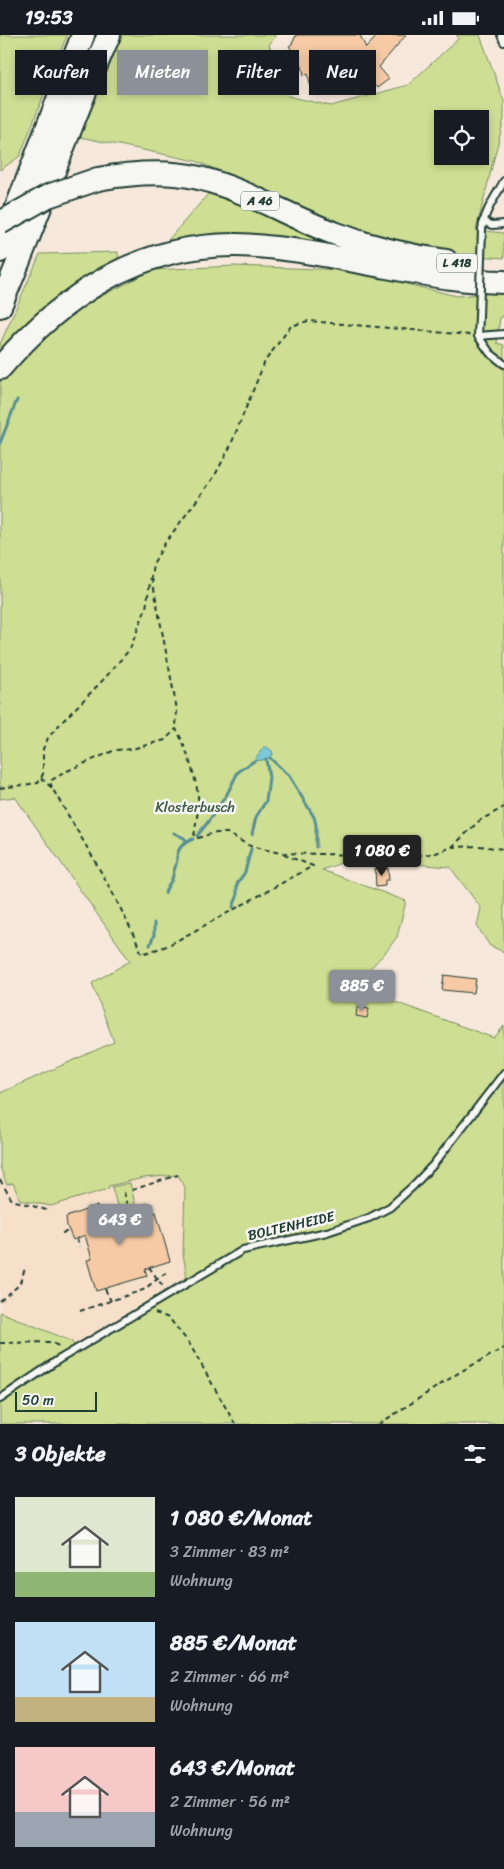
<!DOCTYPE html>
<html lang="de">
<meta charset="utf-8">
<style>
body{margin:0;font-family:Sriracha,sans-serif;background:#20242c;color:#f1f3f6;height:100vh;display:flex;flex-direction:column;font-size:19px;white-space:nowrap}
*{box-sizing:border-box;margin:0}
p{font-size:16px;color:#9ea1a6}
.icon{flex:none;width:28px;height:28px;fill:none;stroke:currentColor;stroke-width:2;stroke-linecap:round;stroke-linejoin:round}
.map{position:relative;height:1389px;overflow:hidden}
.sheet{display:flex;flex-direction:column;background:#171b24;flex:1}
.sheet>*{flex:none}
.banner{position:absolute;left:15px;top:15px;width:475px;height:45px;display:flex;gap:10px}
.controls{position:absolute;left:434px;top:75px;display:grid;gap:10px}
.controls a{display:grid;place-items:center;width:55px;height:55px;border-radius:0px;background:#171b24;box-shadow:0 2px 8px #0003;font-size:25px}
.scale{position:absolute;left:15px;bottom:12px;width:82px;box-sizing:border-box;padding-left:5px;border:2px solid #1f3d34;border-top:0;font-size:14px;line-height:18px;white-space:nowrap;color:#1f3d34;-webkit-text-stroke:4px #f6f6f2;paint-order:stroke}
.price{position:absolute;translate:-50% -42px;padding:0 11px;border-radius:5px;background:#8c9099;color:#fff;font-size:16px;line-height:32px;filter:drop-shadow(0 1px 2px #0008)}
.price::after{content:'';position:absolute;left:50%;top:30px;width:15px;height:11px;margin-left:-8px;background:inherit;clip-path:polygon(0 0,100% 0,50% 100%)}
.price.on{background:#222;color:#fff}
ul{padding:0;list-style:none}
li{display:flex;align-items:center;gap:15px;height:125px;padding:0 15px}
li span{display:grid;place-items:center;flex:none;width:140px;height:100px;border-radius:0px;color:#555}
li>.icon{margin-inline-start:auto}
span .icon{width:60px;height:60px;fill:#fffc;stroke-width:1}
li b{font-size:21px}
h2{display:flex;justify-content:space-between;align-items:center;height:60px;padding:0 15px;font-size:21px}
.pill{padding:0 18px;border-radius:0px;background:#171b24;box-shadow:0 2px 8px #0003;font-size:18px;line-height:45px}
.pill.on{background:#8c9099;color:#fff}
.status{display:flex;justify-content:space-between;align-items:center;height:35px;padding:0 25px;background:#171b24;direction:ltr}
.status svg{height:14px;fill:currentColor}
.map>svg:first-child{display:block}
</style>
<div class="status"><b>19:53</b><svg viewBox="0 0 49 12"><path d="M0 12V9h3v3zM5 12V6h3v6zM10 12V3h3v9zM15 12V0h3v12zM26 1h20v11H26zM47 4h2v5h-2z"/></svg></div>
<div class="map">
<svg width="504" height="1389" viewBox="0 0 504 1389">
<rect width="100%" height="100%" fill="#f6e9db"/>
<filter id="ink" filterUnits="userSpaceOnUse"><feTurbulence type="fractalNoise" baseFrequency=".02" numOctaves="2"/><feDisplacementMap in="SourceGraphic" scale="10" xChannelSelector="R" yChannelSelector="G"/><feConvolveMatrix kernelMatrix="1 2 1 2 8 2 1 2 1" color-interpolation-filters="sRGB"/></filter>
<g filter="url(#ink)">
<path fill="#f6e0ca" d="M114,1007l71,145 -2,67 4,24 -112,68 -4,-5 -71,-29v-219z"/>
<path fill="#cede92" stroke="#768e63" fill-rule="evenodd" d="M0,0h67l-47,121 -20,14z
M122,0h154l-7,10 19,51 43,10 77,-21 51,-47 -3,-3h24l24,66v18l-28,111 28,3v25l-88,-7 -63,-23 -157,-67 -116,-24zM442,84h38v37h-38z
M209,158l157,62 -205,-7z
M118,217l1,14 -57,27 -41,39 -21,25v-13l40,-90z
M234,231l113,4 110,26 47,-4v25h-4l-3,26 7,2v607l-14,-6 -13,-20 4,-18 -31,-41 -98,-8 -30,11 84,31 -9,36 -12,16 -23,24v13l132,48 10,-12v398h-504v-112l71,29 4,5 112,-69 -4,-23 2,-67 -7,-12 -35,3 -34,8 -1,3 -57,17 -31,-6 -7,-17 -6,2 -7,-18v-74l114,-51 -22,-59 38,-22 -115,-164 -15,2v-417l72,-71 81,-41z
M130,1148l7,29 -17,5 -8,-30z"/>
<path fill="#7ac8d9" stroke="#569097" d="M264,712h3l6,5c-2,8 -11,8 -19,9l8,-12z"/>
<g fill="none" stroke-linecap="round" stroke-linejoin="round">
<path stroke="#569097" stroke-width="3" d="M0,408l17,-43
M270,723l19,18 25,41 2,8v22
M174,798l10,5 3,3
M252,799l4,-17 10,-16 3,-23 -3,-19
M197,801l11,-14 19,-28 11,-22 16,-11
M165,858c1,-6 5,-9 7,-14 2,-7 2,-9 4,-15 2,-5 0,-4 1,-8 1,-9 8,-14 16,-17
M233,872l4,-10v-13l8,-12 6,-23
M150,910l4,-10v-12"/>
</g>
<path fill="#f5caa4" stroke="#1f3d34" d="M296,0h64l6,13 12,-13h28l-27,32 10,12 -12,9 -9,-10 -3,-6 -25,-2 -22,6 2,10 -9,2 -3,-14 -4,1 -2,-9 -13,-20 3,-2z
M388,833l1,12h-4v6l-9,1 -1,-18z
M444,940l32,4 -2,14 -32,-3z
M357,972l12,2 -2,9 -11,-2z
M147,1168l3,11 6,-2 14,49 -25,8 2,7 -51,15 -9,-31 5,-1 -7,-24 -12,5 -6,-14 -1,-9 31,-11 1,5 7,3 -5,19 36,-10 -2,-4 7,-3 -3,-10z"/>
<g fill="none" stroke-linecap="round" stroke-linejoin="round">
<g stroke="#1f3d34" stroke-width="10">
<path id="service" d="M501,0l3,7
M483,186l9,4 12,-1
M482,194c2,-17 14,-33 22,-48
M478,301l12,17 14,11
M478,301l26,-2
M478,301l1,-20
M0,1364l58,-39 185,-110 84,-18 42,-14 21,-11 23,-21 20,-21 71,-92"/>
</g>
<g stroke="#1f3d34" stroke-width="26">
<path id="motorway" d="M98,144c33,-6 68,-9 101,-1 48,12 91,39 137,56 36,13 72,22 110,27
M0,216l83,-216
M0,271c39,-89 69,-182 109,-271
M0,333c62,-72 138,-124 237,-123 43,1 86,10 128,18 46,8 92,19 139,19"/>
</g>
<path stroke="#1f3d34" stroke-width="2" stroke-dasharray="5 4" stroke-linecap="butt" d="M152,543l25,132 -1,18
M41,743l11,10c32,54 65,108 90,166l25,-8 146,-80 -31,-12
M0,753l38,-5 5,-9v-25l5,-11 11,-13 45,-46 26,-30 16,-41 7,-44 12,-21 49,-66 16,-30 35,-86 26,-35 17,-5 162,14
M52,753l-2,-7 17,-10 48,-21 17,-1 33,-9 11,-11c8,12 21,52 22,67 1,13 -2,27 -4,40l4,2 15,-5h14l23,13 30,7 80,2 16,2 48,-2 12,-2 16,-6 27,-26 25,-14
M452,812l27,-1 25,3
M0,1145l12,20 38,11
M132,1155l46,-15
M124,1157l7,32
M124,1191l-1,-10 5,-5 11,-2
M62,1198l8,-2
M77,1203l2,9
M149,1232l15,21
M105,1254l6,12
M0,1266l19,-16 7,-19
M80,1276l63,-21 25,-19
M155,1278l14,5 20,25 46,81
M0,1308l50,-1 11,5
M379,1389l81,-52 44,-24"/>
<use href="#service" stroke="#f6f6f2" stroke-width="6"/>
<use href="#motorway" stroke="#f6f6f2" stroke-width="22"/>
<g stroke="#1f3d34" stroke-width="10" stroke-linecap="butt">
<path id="service-bridge" d="M479,281l3,-87"/>
</g>
<g stroke="#1f3d34" stroke-width="26" stroke-linecap="butt">
<path id="motorway-bridge" d="M0,188l48,-27 50,-17"/>
</g>
<use href="#service-bridge" stroke="#f6f6f2" stroke-width="6"/>
<use href="#motorway-bridge" stroke="#f6f6f2" stroke-width="22"/>
</g>
</g>
<g text-anchor="middle" dominant-baseline="central" stroke-width="5" stroke-linejoin="round" paint-order="stroke">
<g fill="#f6f6f2" stroke="#60746d" stroke-width="1">
<rect x="241" y="156.5" width="38" height="19" rx="4"/>
<rect x="437" y="218.5" width="40" height="19" rx="4"/>
</g>
<g font-size="12" font-weight="bold" fill="#1f3d34">
<text x="260" y="166">A 46</text>
<text x="457" y="228">L 418</text>
</g>
<g font-size="14" fill="#425d47" stroke="#f6f6f2">
<text x="195" y="772">Klosterbusch</text>
</g>
<g font-size="14" fill="#1f3d34" stroke="#f6f6f2">
<text transform="translate(291 1191) rotate(-13)">BOLTENHEIDE</text>
</g>
</g>
</svg>
<div class="controls">
<a><svg class="icon" aria-label="locate" viewBox="0 0 24 24"><circle cx="12" cy="12" r="6"/><path d="M12 2v4M12 18v4M2 12h4M18 12h4"/></svg></a>
</div>
<div class="scale">50 m</div>
<b class="price on" style="left:382px;top:842px">1 080 €</b>
<b class="price" style="left:362px;top:977px">885 €</b>
<b class="price" style="left:120px;top:1211px">643 €</b>
<div class="banner">
<a class="pill">Kaufen</a>
<a class="pill on">Mieten</a>
<a class="pill">Filter</a>
<a class="pill">Neu</a>
</div>
</div>
<section class="sheet">
<h2>3 Objekte<svg class="icon" aria-label="filters" viewBox="0 0 24 24"><path d="M4 7h16M4 17h16"/><circle cx="9" cy="7" r="2"/><circle cx="15" cy="17" r="2"/></svg></h2>
<ul>
<li><span style="background:linear-gradient(#dfe7d0 75%,#8fb573 0)"><svg class="icon" aria-label="home" viewBox="0 0 24 24"><path d="M3 11l9-7 9 7M6 9v11h12V9"/></svg></span><div><b>1 080 €/Monat</b><p>3 Zimmer · 83 m²</p><p>Wohnung</p></div></li>
<li><span style="background:linear-gradient(#bfe0f5 75%,#c2b280 0)"><svg class="icon" aria-label="home" viewBox="0 0 24 24"><path d="M3 11l9-7 9 7M6 9v11h12V9"/></svg></span><div><b>885 €/Monat</b><p>2 Zimmer · 66 m²</p><p>Wohnung</p></div></li>
<li><span style="background:linear-gradient(#f6c9c9 65%,#9aa5b1 0)"><svg class="icon" aria-label="home" viewBox="0 0 24 24"><path d="M3 11l9-7 9 7M6 9v11h12V9"/></svg></span><div><b>643 €/Monat</b><p>2 Zimmer · 56 m²</p><p>Wohnung</p></div></li>
</ul>
</section>
